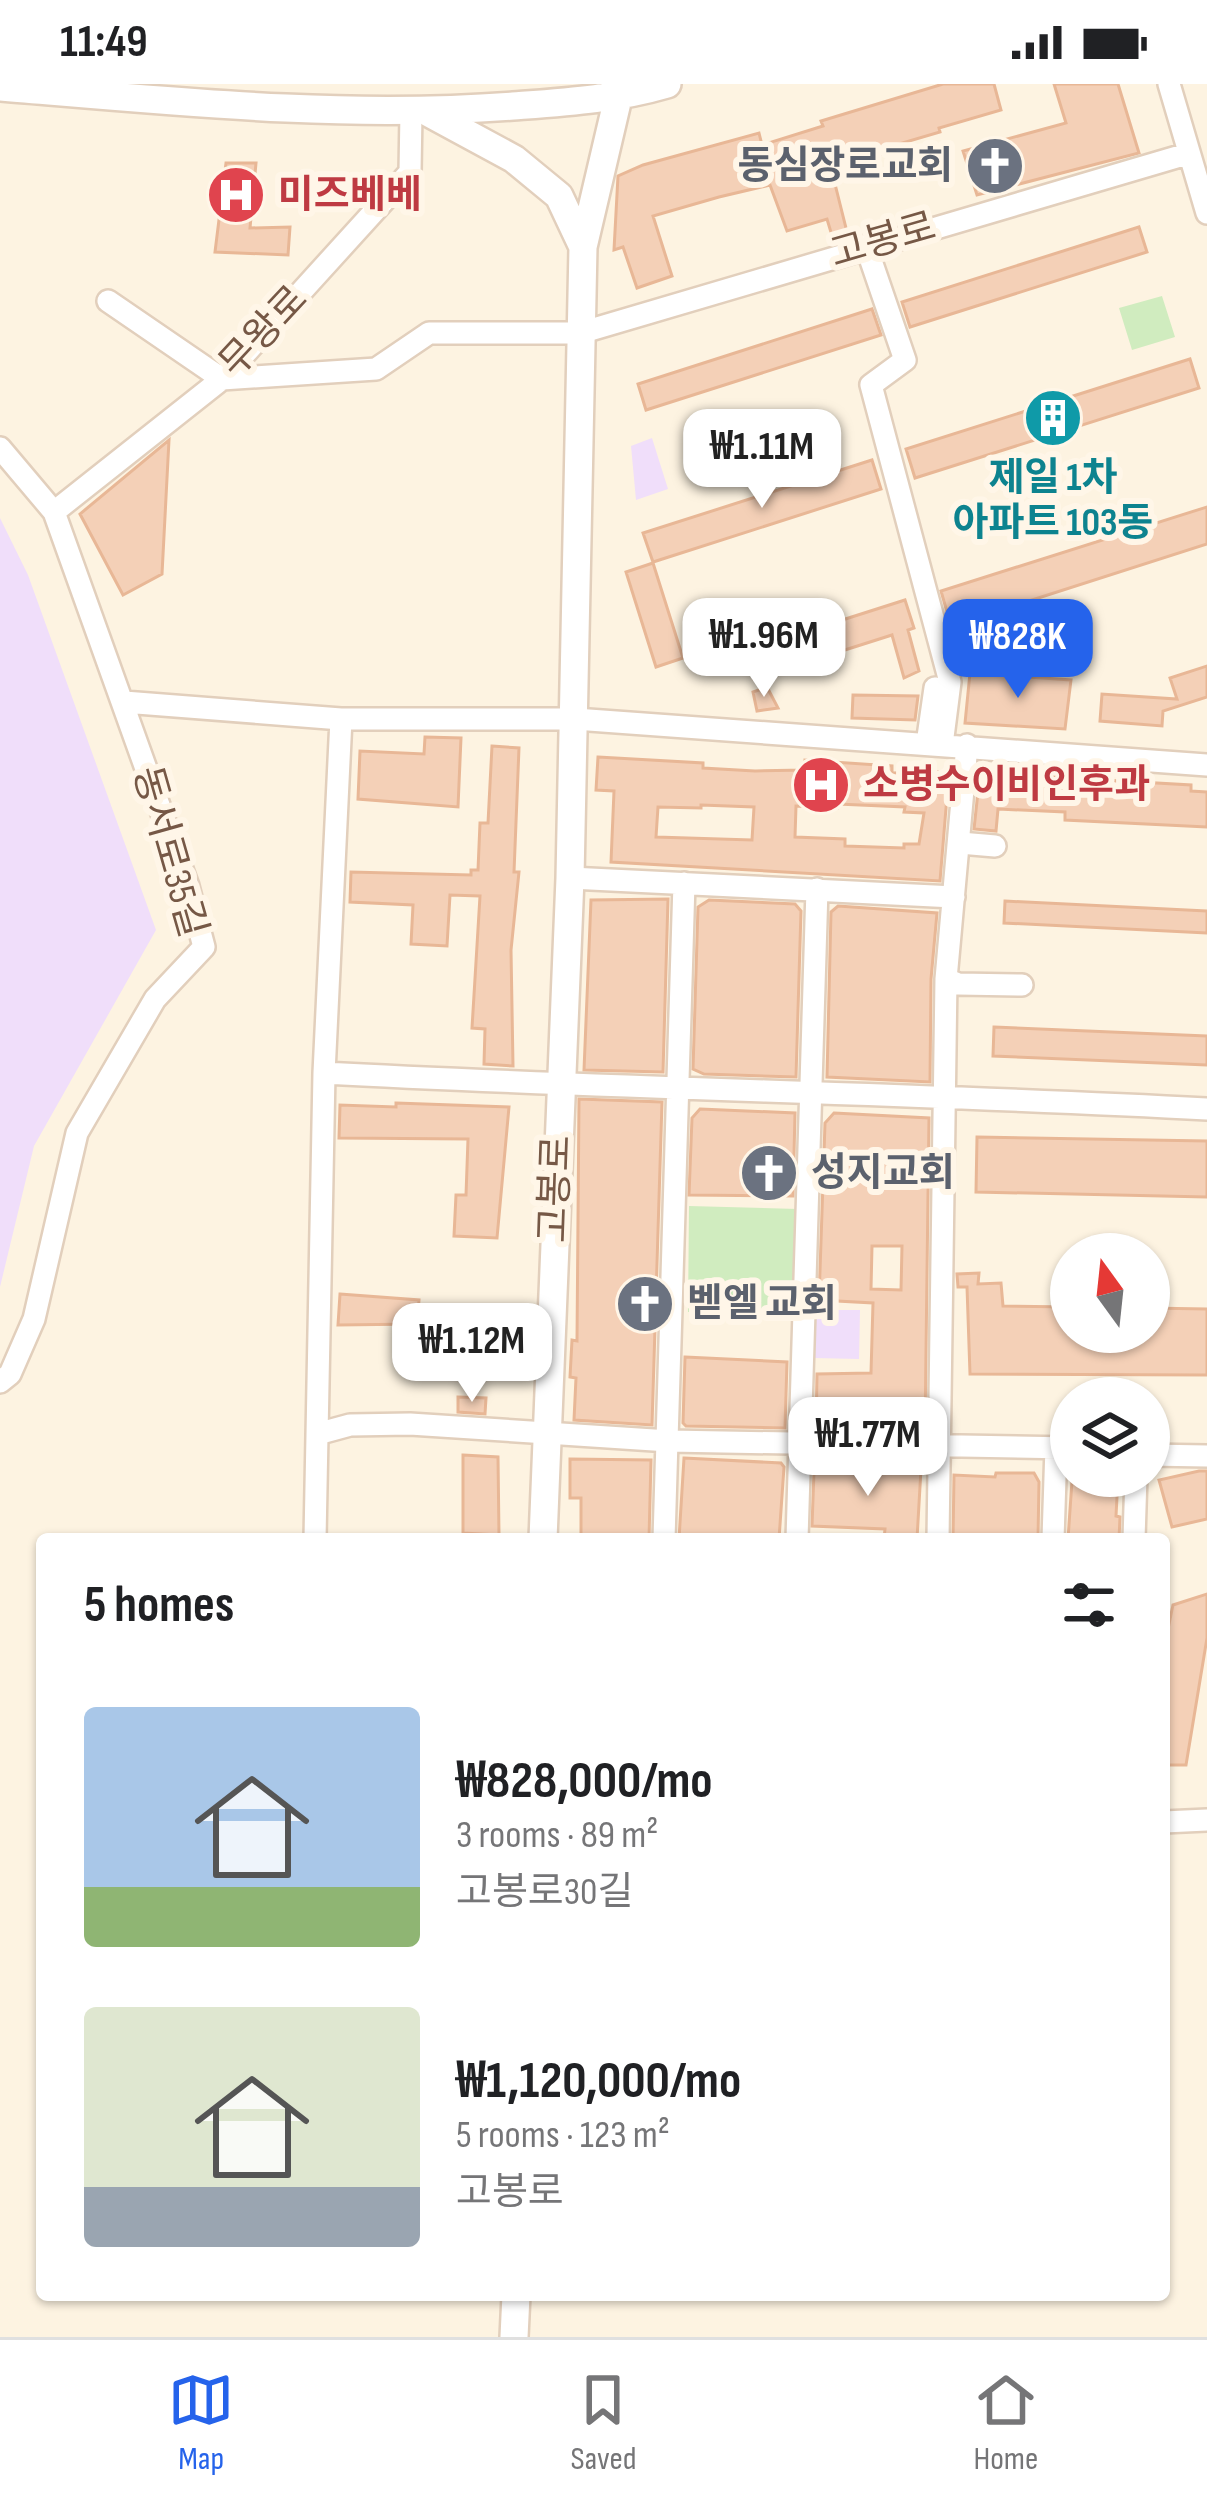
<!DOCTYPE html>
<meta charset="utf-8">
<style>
body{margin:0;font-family:"Sofia Sans Condensed","Noto Sans KR",sans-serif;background:#f2f2f2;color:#202124;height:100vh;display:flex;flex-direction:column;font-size:45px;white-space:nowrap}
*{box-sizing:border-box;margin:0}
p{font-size:39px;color:#757577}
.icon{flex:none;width:66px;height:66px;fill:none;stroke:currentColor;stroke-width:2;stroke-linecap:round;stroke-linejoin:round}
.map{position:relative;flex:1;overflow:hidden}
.drawer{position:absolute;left:36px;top:1449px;width:1134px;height:768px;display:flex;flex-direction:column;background:#fff;border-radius:12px;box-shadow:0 3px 9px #0004}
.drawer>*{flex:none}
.needle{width:78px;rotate:345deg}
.buttons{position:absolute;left:1050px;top:1149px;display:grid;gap:24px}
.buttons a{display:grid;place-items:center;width:120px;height:120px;border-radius:50%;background:#fff;box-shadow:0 3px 9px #0004;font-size:60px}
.price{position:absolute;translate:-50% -102px;padding:0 27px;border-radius:24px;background:#fff;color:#222;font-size:39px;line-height:78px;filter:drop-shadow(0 3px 6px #0008)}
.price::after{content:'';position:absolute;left:50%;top:72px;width:36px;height:27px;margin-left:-18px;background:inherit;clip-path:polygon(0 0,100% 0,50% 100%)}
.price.current{background:#2563eb;color:#fff}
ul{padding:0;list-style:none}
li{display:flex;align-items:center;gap:36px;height:300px;padding:0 48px}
li span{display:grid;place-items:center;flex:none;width:336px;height:240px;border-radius:12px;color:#555}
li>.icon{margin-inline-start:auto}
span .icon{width:144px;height:144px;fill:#fffc;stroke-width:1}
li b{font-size:51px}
h2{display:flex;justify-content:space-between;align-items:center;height:144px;padding:0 48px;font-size:51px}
.status{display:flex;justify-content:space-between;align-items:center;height:84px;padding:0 60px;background:#fff;direction:ltr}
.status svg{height:33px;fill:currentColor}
.tab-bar{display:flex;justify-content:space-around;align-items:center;height:168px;border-top:3px solid #e0e0e0;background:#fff;font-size:33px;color:#757577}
.tab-bar a{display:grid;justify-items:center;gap:6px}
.tab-bar .current{color:#2563eb}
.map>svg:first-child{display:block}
</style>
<div class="status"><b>11:49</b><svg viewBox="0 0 49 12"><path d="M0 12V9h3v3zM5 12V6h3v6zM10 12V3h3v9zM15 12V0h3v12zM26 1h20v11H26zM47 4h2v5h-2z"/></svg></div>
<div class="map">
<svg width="1207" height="2253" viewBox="0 0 1207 2253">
<rect width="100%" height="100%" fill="#fdf3e1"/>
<path fill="#f0defa" d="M652,354l16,51 -32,11 -5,-54z
M0,434l28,57 128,355 -122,216 -34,141z
M815,1226h45l-1,49 -45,-1z"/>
<path fill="#d0ecbf" d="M1162,212l13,41 -43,13 -13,-42z
M689,1122l109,3 -4,106 -106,-3z"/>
<path fill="#f4d0b7" stroke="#e8b796" stroke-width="3" fill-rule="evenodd" d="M943,0h51l7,26 -62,18 1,4 -48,14 1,5 -62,17 17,68 -15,3 -6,-20 -40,12 -17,-46 -51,12 -66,19 19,60 -35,12 -14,-41 -9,3 4,-74 25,-11 116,-32 3,12 61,-19 -2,-5z
M1054,0h64l21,69 -162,42 -14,-44 103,-28z
M226,79h30l-6,65 40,-1 -2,28 -73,-3z
M1139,143l8,25 -237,75 -8,-25z
M872,225l9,26 -235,75 -8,-26z
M1190,275l9,29 -284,90 -9,-29z
M169,356l-7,134 -39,21 -43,-81z
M872,376l9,29 -228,73 -10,-29z
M1207,423v37l-256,82 -10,-35z
M653,479l30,95 -27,9 -30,-95z
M905,516l9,28 -6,2 11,41 -15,7 -12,-43 -138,44 -9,-28z
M1207,582v31l-44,14 -1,15 -62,-5 2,-27 75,5 -7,-21z
M970,589l101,7 -6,49 -100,-6z
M767,603l11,21 -21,3 -4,-19z
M853,611l65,1 -3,24 -63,-2z
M425,653l36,1 -3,69 -100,-8 2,-48 64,3z
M492,662l27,2 -5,124h5l-8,78 2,116 -29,-2 1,-35 -13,-1 8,-132 -30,-1 -3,51 -36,-2 2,-39 -63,-3 1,-30 120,3v-5h7l2,-47h8z
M598,673l105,6v5l52,3 50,-1v-10l87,6v7l46,-1 10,12 -8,97 -329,-19 3,-71 -18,-1zM837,720l68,3 -1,5 20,1 -5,31h-15v4l-59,-2v-7l-50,-2 1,-31 41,2zM701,721l53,2 -2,33 -96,-3 2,-30 43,1z
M980,689l211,12v6l16,1v35l-142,-7v-8l-67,-3 -2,22 -22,-2z
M668,815l-5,173 -79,-2 7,-170z
M709,816l86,4 6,7 -5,166 -92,-3 -11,-5 5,-162z
M1005,817l202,10v22l-203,-10z
M838,822l99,7 -6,66 -1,103 -103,-5 4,-165z
M994,943l213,9v29l-214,-9z
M579,1015l83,3 -10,323 -78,-5 2,-42 -6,-1 2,-37 5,1z
M396,1019l113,4 -12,131 -43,-2 2,-41h10l2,-56 -129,-1 1,-33 56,2z
M700,1025l95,4 -2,83 -104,-1 3,-77z
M834,1029l95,5 -4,312 -109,-4 1,-52 54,-1 2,-70 -54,-3 6,-177zM872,1162h30l-1,44 -30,-1z
M977,1053l230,4v56l-231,-5z
M979,1189l-1,11 23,-1 2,23 68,1v25h78v-24l58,1v66l-237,-1 -3,-87h-9l-1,-13z
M340,1210l79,6 -2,24 -79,1z
M685,1273l102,5 -2,66 -99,-2 -3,-3z
M458,1313l28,1 -1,16 -27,-2z
M463,1371l35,2 1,78 -36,-2z
M684,1374l97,5 3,4 -5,72h-100z
M570,1375l81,1 -2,79h-68v-41h-11z
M820,1381l101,4 -4,70h-33l1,-10 -73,-3 2,-55z
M1199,1387h8v48l-35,8 -13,-47z
M996,1389h38l5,9 -1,57h-85l1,-64 41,2z
M1077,1392l41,2 -2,38 4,1 -1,22h-51l4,-58z
M1207,1510v44l-21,127h-22v-117l9,-43z"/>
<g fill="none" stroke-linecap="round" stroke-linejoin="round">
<g stroke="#e2cfbc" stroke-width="26">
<path id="minor" d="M1169,0l38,129
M866,162l39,114 -34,25 79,297 -8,63
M108,217l114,78 154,-10 53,-36h151l607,-179
M0,364l54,64 134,374 16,61 -49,52 -78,134 -43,186 -24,55 -10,8
M54,428l168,-133 188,-207 1,-60
M124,618l217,17h234l632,46
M927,660l8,-56
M960,759l35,3
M570,794l384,19
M946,895l12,5 64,1
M324,989c294,16 589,20 883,36
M317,1350l33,-9 60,-1 259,17 402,7
M1149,1371l58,1
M315,1455l9,-466 17,-354
M664,1455l20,-656
M797,1455l20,-650
M938,1455l8,-560 21,-234
M1053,1455l3,-92
M1134,1455l2,-63
M1164,1738l43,-2"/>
</g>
<g stroke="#e2cfbc" stroke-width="32">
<path id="tertiary" d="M0,3c171,14 342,32 513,19 53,-4 103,-7 154,-22
M429,29l85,46 45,37 24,51
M543,1455l27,-661 13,-631 35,-149 -3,-14
M514,2253l2,-42"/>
</g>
<use href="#minor" stroke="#fff" stroke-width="21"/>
<use href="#tertiary" stroke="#fff" stroke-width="27"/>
</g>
<defs>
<g id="church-disc" transform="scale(3)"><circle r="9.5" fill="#6b7280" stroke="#fff6e8"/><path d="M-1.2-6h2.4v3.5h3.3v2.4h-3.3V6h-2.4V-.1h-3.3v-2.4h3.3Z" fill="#fff"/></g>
<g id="hospital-disc" transform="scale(3)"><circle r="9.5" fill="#e0444e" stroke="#fff6e8"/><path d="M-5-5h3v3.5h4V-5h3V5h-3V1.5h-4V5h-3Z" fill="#fff"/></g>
<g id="building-disc" transform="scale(3)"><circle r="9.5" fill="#0f9aa8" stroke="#fff6e8"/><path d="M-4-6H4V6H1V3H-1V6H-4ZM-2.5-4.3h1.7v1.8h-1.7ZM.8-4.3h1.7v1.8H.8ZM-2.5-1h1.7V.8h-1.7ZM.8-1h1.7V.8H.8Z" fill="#fff"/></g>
</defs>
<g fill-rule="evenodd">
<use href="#church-disc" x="995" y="82"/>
<use href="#hospital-disc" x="236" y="111"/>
<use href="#building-disc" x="1053" y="334"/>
<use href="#hospital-disc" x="821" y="701"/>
<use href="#church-disc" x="769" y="1089"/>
<use href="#church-disc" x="645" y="1220"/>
</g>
<g text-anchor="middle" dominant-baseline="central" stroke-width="12" stroke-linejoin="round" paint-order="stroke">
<g font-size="39" font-weight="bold" fill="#5b616d" stroke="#fff6e8" text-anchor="start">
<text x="953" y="82" text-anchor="end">동심장로교회</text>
<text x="811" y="1089">성지교회</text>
<text x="687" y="1220">벧엘 교회</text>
</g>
<g font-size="39" font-weight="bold" fill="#be3a42" stroke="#fff6e8" text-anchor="start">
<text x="278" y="111">미즈베베</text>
<text x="863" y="701">소병수이비인후과</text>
</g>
<g font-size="39" fill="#765846" stroke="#fff6e8">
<text transform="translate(883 157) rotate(-16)">고봉로</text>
<text transform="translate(264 248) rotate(-47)">무왕로</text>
<text transform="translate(169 768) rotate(74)">동서로35길</text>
<text transform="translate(556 1105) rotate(-88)">고봉로</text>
</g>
<g font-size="39" font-weight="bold" fill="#0d838f" stroke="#fff6e8">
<text x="1053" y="394">제일 1차<tspan x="1053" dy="45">아파트 103동</tspan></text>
</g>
</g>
</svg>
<div class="buttons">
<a><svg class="needle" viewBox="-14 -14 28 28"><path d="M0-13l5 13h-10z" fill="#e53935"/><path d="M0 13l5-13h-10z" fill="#757577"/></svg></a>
<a><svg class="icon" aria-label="layers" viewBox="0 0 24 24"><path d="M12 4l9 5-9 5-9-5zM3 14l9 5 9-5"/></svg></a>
</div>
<b class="price" style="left:762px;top:427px">₩1.11M</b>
<b class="price" style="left:764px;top:616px">₩1.96M</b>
<b class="price current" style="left:1018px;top:617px">₩828K</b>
<b class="price" style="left:472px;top:1321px">₩1.12M</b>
<b class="price" style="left:868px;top:1415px">₩1.77M</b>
<section class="drawer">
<h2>5 homes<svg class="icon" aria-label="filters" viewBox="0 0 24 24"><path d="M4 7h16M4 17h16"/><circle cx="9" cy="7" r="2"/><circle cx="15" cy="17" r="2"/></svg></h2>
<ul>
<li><span style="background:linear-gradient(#a9c7e8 75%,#8fb573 0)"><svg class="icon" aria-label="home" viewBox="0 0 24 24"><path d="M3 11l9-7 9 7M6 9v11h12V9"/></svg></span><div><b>₩828,000/mo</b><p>3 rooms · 89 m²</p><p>고봉로30길</p></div></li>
<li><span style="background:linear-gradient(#dfe7d0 75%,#9aa5b1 0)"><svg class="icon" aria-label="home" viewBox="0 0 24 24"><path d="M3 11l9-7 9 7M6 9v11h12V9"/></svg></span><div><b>₩1,120,000/mo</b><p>5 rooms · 123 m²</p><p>고봉로</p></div></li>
</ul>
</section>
</div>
<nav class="tab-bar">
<a class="current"><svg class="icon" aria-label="map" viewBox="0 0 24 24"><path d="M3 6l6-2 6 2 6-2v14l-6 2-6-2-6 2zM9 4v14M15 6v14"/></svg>Map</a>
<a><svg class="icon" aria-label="saved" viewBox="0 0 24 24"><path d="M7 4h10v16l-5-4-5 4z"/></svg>Saved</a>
<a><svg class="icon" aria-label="home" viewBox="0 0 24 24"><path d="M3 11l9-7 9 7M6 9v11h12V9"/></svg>Home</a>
</nav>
